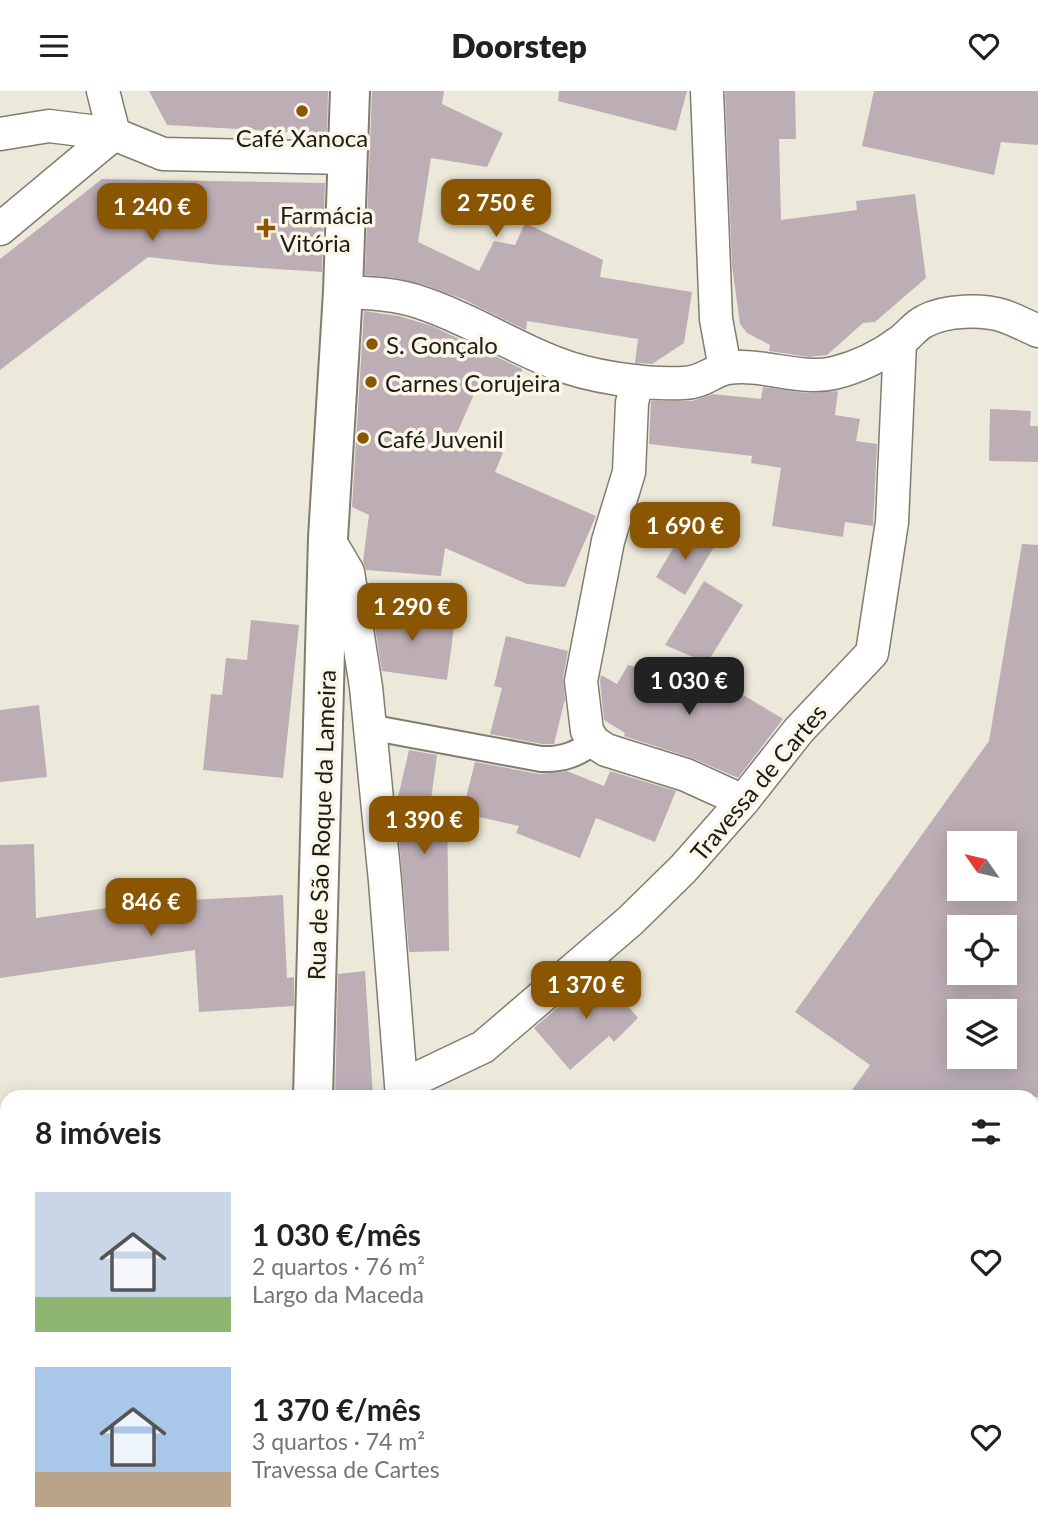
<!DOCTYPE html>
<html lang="pt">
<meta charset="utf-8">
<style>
body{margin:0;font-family:Lato,sans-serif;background:#f2f2f2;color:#202124;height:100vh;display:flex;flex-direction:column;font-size:26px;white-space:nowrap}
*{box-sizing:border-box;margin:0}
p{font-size:23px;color:#757577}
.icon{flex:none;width:38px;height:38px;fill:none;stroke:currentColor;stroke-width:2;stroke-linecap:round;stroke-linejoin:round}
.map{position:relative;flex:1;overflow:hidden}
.drawer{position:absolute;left:0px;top:999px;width:1040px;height:450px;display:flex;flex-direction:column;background:#fff;border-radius:21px 21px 0 0;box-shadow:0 4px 18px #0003}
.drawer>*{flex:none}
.needle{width:46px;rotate:304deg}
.controls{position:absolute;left:947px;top:740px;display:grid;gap:14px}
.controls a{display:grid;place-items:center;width:70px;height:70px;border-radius:0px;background:#fff;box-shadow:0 4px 18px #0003;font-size:35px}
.price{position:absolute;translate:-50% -60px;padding:0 16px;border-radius:14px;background:#8a5601;color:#fff;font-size:23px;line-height:46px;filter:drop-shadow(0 2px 4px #0008)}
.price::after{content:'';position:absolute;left:50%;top:42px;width:21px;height:16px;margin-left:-10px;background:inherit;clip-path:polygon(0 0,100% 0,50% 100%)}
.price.selected{background:#222;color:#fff}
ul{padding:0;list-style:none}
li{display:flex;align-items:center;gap:21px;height:175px;padding:0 35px}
li span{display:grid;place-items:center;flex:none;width:196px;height:140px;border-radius:0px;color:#555}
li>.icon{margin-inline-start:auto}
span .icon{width:84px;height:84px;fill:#fffc;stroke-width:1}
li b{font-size:30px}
h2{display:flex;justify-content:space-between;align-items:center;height:84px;padding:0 35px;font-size:30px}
header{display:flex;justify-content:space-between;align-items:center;height:91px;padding:0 35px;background:#fff;font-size:32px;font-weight:800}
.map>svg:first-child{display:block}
</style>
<header><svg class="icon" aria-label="menu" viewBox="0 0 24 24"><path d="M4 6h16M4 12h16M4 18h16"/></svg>Doorstep<svg class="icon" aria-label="heart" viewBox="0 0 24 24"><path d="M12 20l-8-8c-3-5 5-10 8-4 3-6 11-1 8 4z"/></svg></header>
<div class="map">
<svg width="1038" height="1448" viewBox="0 0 1038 1448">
<rect width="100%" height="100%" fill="#ede9da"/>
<path fill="#a4c5a9" d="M583,1442h254l29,6h-281z"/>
<path fill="#bdaeb6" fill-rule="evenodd" d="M149,0h179l-1,43 -160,-9z
M372,0h72l-2,13 61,29 -16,34 -56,-9 -13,84 61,29 15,-30 21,4 10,-22 78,37 -3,17 92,15 -8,51 -32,21 -17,-1 3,-24 -111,-18 -1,9 -63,-31 -35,-13 -32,-8 -31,-3z
M559,0h128l-11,40 -118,-30z
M725,0h70l1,48h-17l2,81 76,-10 -1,-9 59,-7 11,84 -51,44 -12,1 -36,32 -18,2 -40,-6 1,-6 -23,-12 -7,-9 -8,-58z
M874,0h164v54l-37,-3 -7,33 -132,-29z
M102,88l223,4 -3,89 -103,-7 -71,-8 -148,113v-111z
M364,220l35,5 33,10 90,43 -1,11 -39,-4 -25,57 46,20 -8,19 101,44 -31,71 -38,-3 -82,-36 -4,28 -75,-6 -3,-9 6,-46 -17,-8z
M763,296l44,6 31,-2 -3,24 25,4 -4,22 21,3 -4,82 -28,-4 -2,15 -71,-11 9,-58 -30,-5 1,-7 -103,-12 2,-43h41l21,-7 48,5z
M990,318l41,2 -1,15h8v36l-49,-1z
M684,439l30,17 -29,48 -29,-18z
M1022,453l16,1v552h-191l23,-32 -75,-53 194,-271zM959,752h45v46h-45zM959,836h45v46h-45zM959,920h45v46h-45z
M704,490l39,24 -36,58 -42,-18z
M371,512l65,16 -1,6 19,2 -7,53 -65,-9z
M251,529l48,5 -16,153 -80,-8 8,-76 11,1 4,-37 21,2z
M506,545l62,15 -5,27 2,21 -11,45h-12l-52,-10 12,-46 -8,-2z
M628,574l70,17 4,-12 81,49 -45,59 -46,-20 -68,-22 1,-3 -21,-13 -4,-38 1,-7 16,9z
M39,614l8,72 -47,5v-72z
M409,659l28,5 -6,45 16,3 2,148 -40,1 -13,-146z
M475,671l64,12 28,-3 37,15 6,-15 66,20 -21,51 -59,-24 -16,40 -64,-25 3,-7 -57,-13z
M34,753l2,74 113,-16 134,-7 4,83 7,-1v29l-95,6 -4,-62 -195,28v-133z
M365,880l8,126h-38l3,-123z
M599,881l39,46 -24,24 -5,-6 -39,34 -36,-42z"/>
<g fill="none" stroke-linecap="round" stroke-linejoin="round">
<g stroke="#807d6f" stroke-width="19">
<path id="service" d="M0,1407h7
M0,1438h7
M94,1448l5,-2 -3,-4"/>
</g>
<g stroke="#807d6f" stroke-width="28">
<path id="pedestrian" d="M369,636l172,32c22,1 36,-5 53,-17"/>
</g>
<g stroke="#807d6f" stroke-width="35">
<path id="minor" d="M103,0l11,43 49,20 185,4
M707,0l9,228 9,49
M0,43l49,-8 65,8
M0,138l114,-95
M343,201c27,1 54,2 79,11 46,15 87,42 131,59 36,15 92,23 131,21 18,0 30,-13 44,-15 36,-5 72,13 106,5 24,-6 47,-17 67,-32 8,-6 15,-16 24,-20 21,-11 57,-12 79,-5 11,4 23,10 34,15
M637,290l-5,22 -3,69 -21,69 -27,140 6,50 7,11 12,8 80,25 57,26
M328,447l20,34 18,115 19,194 17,216
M401,995l82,-39 147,-126 53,-52 60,-68 56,-71 73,-77 20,-131 8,-180"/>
</g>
<g stroke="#807d6f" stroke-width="42">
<path id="secondary" d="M313,1006l15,-559 15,-246 7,-201
M0,1161h7
M0,1202h7
M0,1299l7,-1
M0,1344h7
M1032,1348l6,1
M1014,1442l24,5
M295,1448l1,-6"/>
</g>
<path stroke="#959187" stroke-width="4.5" stroke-dasharray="2 5" stroke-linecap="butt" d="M558,1442l12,6"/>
<use href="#service" stroke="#fff" stroke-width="16"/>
<use href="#pedestrian" stroke="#fff" stroke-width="24"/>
<use href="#minor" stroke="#fff" stroke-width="32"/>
<use href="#secondary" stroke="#fff" stroke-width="38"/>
</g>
<g fill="#8a5601" stroke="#faf6e8" stroke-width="2.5">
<circle cx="302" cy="20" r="7"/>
<path d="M262.5 126.5h7v7h7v7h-7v7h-7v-7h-7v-7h7z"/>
<circle cx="372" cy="253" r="7"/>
<circle cx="371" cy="291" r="7"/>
<circle cx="363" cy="347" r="7"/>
</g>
<g text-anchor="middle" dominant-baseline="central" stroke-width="7" stroke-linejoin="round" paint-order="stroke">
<g font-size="24" fill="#1e1c17" stroke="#faf6e8" text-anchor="start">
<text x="302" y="46" text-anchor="middle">Café Xanoca</text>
<text x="280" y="123">Farmácia<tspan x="280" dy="28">Vitória</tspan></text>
<text x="386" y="253">S. Gonçalo</text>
<text x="385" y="291">Carnes Corujeira</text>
<text x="377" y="347">Café Juvenil</text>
</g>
<g font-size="24" fill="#1e1c17" stroke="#faf6e8">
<text transform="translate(758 691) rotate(-50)">Travessa de Cartes</text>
<text transform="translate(321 734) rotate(-88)">Rua de São Roque da Lameira</text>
</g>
</g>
</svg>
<div class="controls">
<a><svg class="needle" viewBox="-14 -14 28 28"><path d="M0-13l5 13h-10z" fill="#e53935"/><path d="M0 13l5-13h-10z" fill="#757577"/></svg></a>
<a><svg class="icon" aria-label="locate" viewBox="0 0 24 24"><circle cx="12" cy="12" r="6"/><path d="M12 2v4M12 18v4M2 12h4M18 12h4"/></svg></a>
<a><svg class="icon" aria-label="layers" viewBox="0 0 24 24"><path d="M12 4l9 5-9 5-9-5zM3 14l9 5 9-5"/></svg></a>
</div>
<b class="price" style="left:496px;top:148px">2 750 €</b>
<b class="price" style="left:152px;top:152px">1 240 €</b>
<b class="price" style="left:685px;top:471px">1 690 €</b>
<b class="price" style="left:412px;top:552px">1 290 €</b>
<b class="price selected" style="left:689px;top:626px">1 030 €</b>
<b class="price" style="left:424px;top:765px">1 390 €</b>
<b class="price" style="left:151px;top:847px">846 €</b>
<b class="price" style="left:586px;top:930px">1 370 €</b>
<section class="drawer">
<h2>8 imóveis<svg class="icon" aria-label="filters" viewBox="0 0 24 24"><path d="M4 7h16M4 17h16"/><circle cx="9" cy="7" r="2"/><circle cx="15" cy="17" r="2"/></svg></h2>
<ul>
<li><span style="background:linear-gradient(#c9d6e8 75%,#8fb573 0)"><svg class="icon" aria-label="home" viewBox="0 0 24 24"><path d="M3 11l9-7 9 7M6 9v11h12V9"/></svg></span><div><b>1 030 €/mês</b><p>2 quartos · 76 m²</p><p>Largo da Maceda</p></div><svg class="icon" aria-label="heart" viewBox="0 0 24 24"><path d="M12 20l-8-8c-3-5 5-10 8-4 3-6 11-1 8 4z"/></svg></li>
<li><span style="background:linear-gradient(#a9c7e8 75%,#b9a48a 0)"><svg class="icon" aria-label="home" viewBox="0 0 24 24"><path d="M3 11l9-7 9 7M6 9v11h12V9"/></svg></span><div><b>1 370 €/mês</b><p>3 quartos · 74 m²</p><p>Travessa de Cartes</p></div><svg class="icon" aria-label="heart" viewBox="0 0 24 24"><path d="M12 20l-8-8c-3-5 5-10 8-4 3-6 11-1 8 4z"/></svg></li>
</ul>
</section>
</div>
